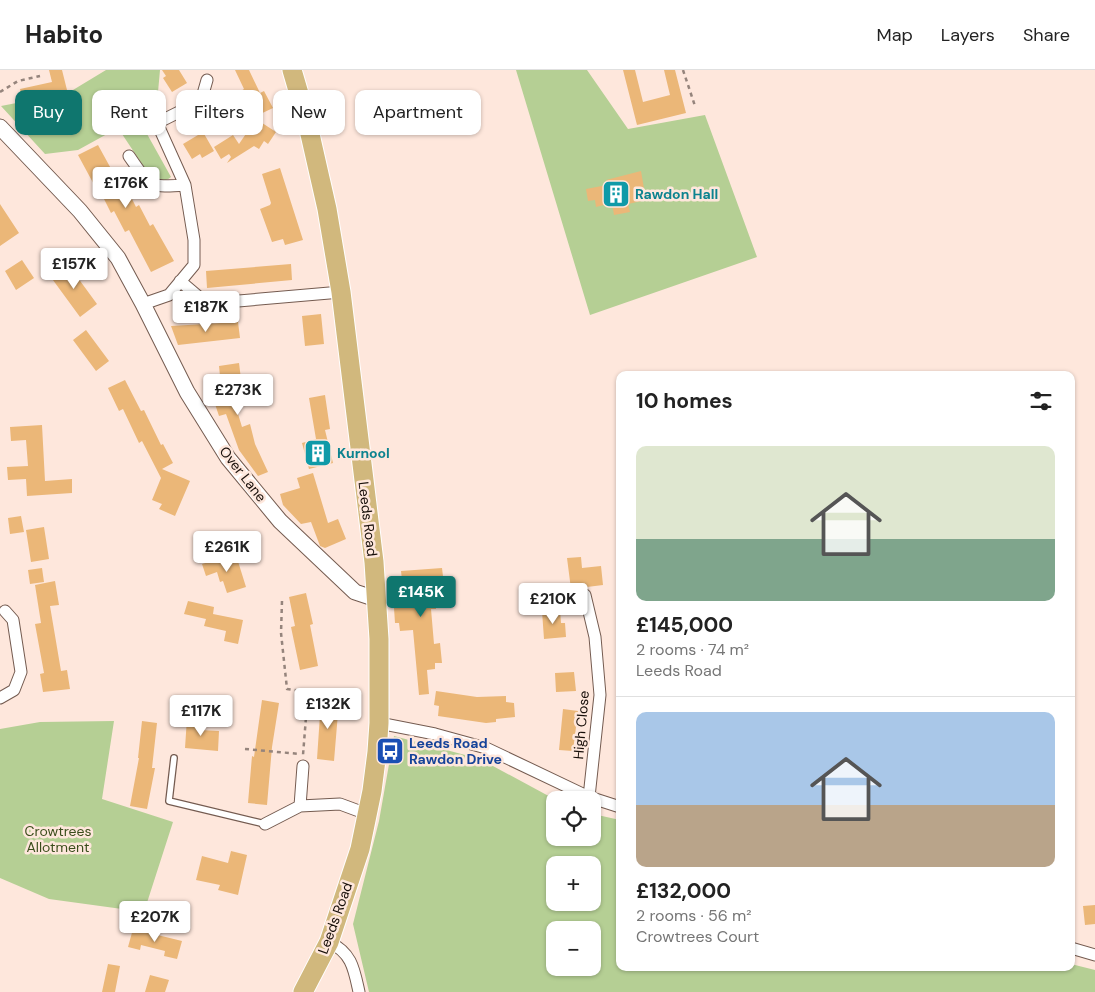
<!DOCTYPE html>
<meta charset="utf-8">
<style>
body{margin:0;font-family:"DM Sans",sans-serif;background:#f6f6f6;color:#222;height:100vh;display:flex;flex-direction:column;font-size:19px;white-space:nowrap}
*{box-sizing:border-box;margin:0}
p{font-size:16px;color:#767676}
.icon{flex:none;width:28px;height:28px;fill:none;stroke:currentColor;stroke-width:2;stroke-linecap:round;stroke-linejoin:round}
.map{position:relative;flex:1;overflow:hidden}
.side{position:absolute;left:616px;top:301px;width:459px;height:600px;display:flex;flex-direction:column;background:#fff;border-radius:10px;box-shadow:0 1px 4px #0004}
.side>*{flex:none}
.hud{position:absolute;left:15px;top:20px;width:475px;height:45px;display:flex;gap:10px}
.controls{position:absolute;left:546px;top:721px;display:grid;gap:10px}
.controls a{display:grid;place-items:center;width:55px;height:55px;border-radius:10px;background:#fff;box-shadow:0 1px 4px #0004;font-size:25px}
.price{position:absolute;translate:-50% -42px;padding:0 11px;border-radius:5px;background:#fff;color:#222;font-size:16px;line-height:32px;filter:drop-shadow(0 1px 2px #0008)}
.price::after{content:'';position:absolute;left:50%;top:30px;width:15px;height:11px;margin-left:-8px;background:inherit;clip-path:polygon(0 0,100% 0,50% 100%)}
.price.current{background:#0f766e;color:#fff}
ul{padding:0;list-style:none}
li{display:grid;align-content:center;gap:10px;height:265px;padding:0 20px}
li+li{border-top:1px solid #e0e0e0}
li span{display:grid;place-items:center;height:155px;border-radius:10px;color:#555}
li>.icon{margin-inline-start:auto}
span .icon{width:90px;height:90px;fill:#fffc;stroke-width:1}
li b{font-size:21px}
h2{display:flex;justify-content:space-between;align-items:center;height:60px;padding:0 20px;font-size:21px}
.chip{padding:0 18px;border-radius:10px;background:#fff;box-shadow:0 1px 4px #0004;font-size:18px;line-height:45px}
.chip.current{background:#0f766e;color:#fff}
header{display:flex;align-items:center;gap:30px;box-sizing:border-box;height:70px;padding:0 25px;background:#fff;border-bottom:1px solid #e0e0e0}
header strong{font-size:24px}
nav{display:flex;gap:28px;margin-inline-start:auto;font-size:18px}
.map>svg:first-child{display:block}
</style>
<header>
<strong>Habito</strong>
<nav><a>Map</a><a>Layers</a><a>Share</a></nav>
</header>
<div class="map">
<svg width="1095" height="922" viewBox="0 0 1095 922">
<rect width="100%" height="100%" fill="#fee7dc"/>
<path fill="#b5cf94" fill-rule="evenodd" d="M106,0h54l-3,33 -20,13 34,61c-6,5 -11,4 -19,2l-34,-51 -40,22 -33,4 -44,-48 67,-13z
M516,0h71l41,59 77,-14 52,142 -167,58z
M114,651l-12,78 71,23 -29,90 -95,-13 -49,-21v-149l40,-7z
M394,666l86,23 76,41 -1,38h37l1,-24 27,6v148h451v-4l24,6v22h-726l-16,-68 26,-103zM555,795h37v37h-37zM555,860h37v38h-37z"/>
<path fill="#ebb778" d="M49,0h13l5,20 -45,10 -2,-11 32,-7z
M162,0h17l8,13 -15,9 -9,-14 3,-2z
M235,0h14l11,23 4,-2 9,17 -19,9 -13,-26 3,-2z
M623,0h12l8,32 27,-7 -6,-25h11l11,43 -49,12z
M256,49l20,13 -8,12 -4,-3 -5,8 -5,-3 -27,17 4,-6 -2,-3 -8,5 -7,-12 19,-12 6,9z
M203,62l11,19 -12,7 -2,-4 -8,5 -9,-15z
M98,75l22,40 4,-2 12,24 3,-2 11,21 3,-2 21,37 -23,11 -22,-42 -4,2 -11,-21 -3,2 -11,-22 -2,1 -20,-37z
M280,98l23,72 -18,5 -2,-6 -11,3 -12,-33 10,-4 1,-2 -9,-29z
M641,101l5,29 -18,4 2,8 -16,3 -2,-12 -16,4 -1,-7 -7,1 -2,-12 21,-4 -1,-5z
M0,134l19,29 -19,13z
M22,190l12,18 -18,12 -11,-19z
M67,193l30,41 -17,13 -30,-41z
M291,194l1,16 -85,8 -1,-17z
M321,244l3,30 -19,2 -3,-30z
M238,252l2,16 -62,7 -7,-19z
M86,260l23,31 -13,10 -23,-31z
M239,293l3,24 -6,1 4,15 -5,1 7,23 8,-3 5,20 13,28 -10,4 -19,-26 -13,-36 -7,2 -6,-18 9,-2 -3,-30z
M125,310l16,31 3,-1 17,35 2,-1 10,19 -11,6 28,12 -15,35 -16,-7 3,-5 -10,-4 9,-22 -19,-37 -3,2 -16,-34 -4,2 -11,-23z
M325,325l5,34 -5,1 8,33 -24,6 -7,-26 14,-4 -7,-41z
M42,355l3,56 27,-2v14l-45,3 -1,-17 -18,1 -1,-13 21,-1 -2,-26 -15,1 -1,-14z
M313,403l15,50 10,-4 8,20 -21,9 -5,-2 -9,-24 -10,2 -18,-19 -3,-11 20,-6 -3,-10z
M21,446l3,16 -14,2 -2,-16z
M44,457l5,32 -18,3 -5,-32z
M236,485l10,32 -19,6 -4,-12 -3,1 -3,-10 -11,4 -4,-12 13,-4v2z
M581,487l1,11 19,-2 2,19 -32,4 -4,-31z
M42,498l2,14 -14,2 -2,-14z
M442,498l3,25 -10,1 1,15h-5l3,35 6,-1 2,20h-7v6l-8,1 2,24 -10,1 -6,-65 -13,1 -1,-8h-4l-1,-15h4l-1,-6h4l-1,-4h4l-3,-27z
M55,511l4,24 -9,1 11,65 6,-1 3,19 -27,3 -3,-18 4,-1 -9,-49 6,-1 -6,-38z
M306,523l7,31 -3,1 8,41 -18,4 -9,-43 4,-1 -6,-29z
M188,531l26,6 -1,7 30,6 -5,24 -14,-3 2,-10 -22,-5 2,-7 -22,-5z
M560,540l1,13h4l1,14 -22,2 -2,-28z
M574,602l2,19 -20,1 -1,-19z
M436,621l41,6 29,-1v6l8,1 1,14 -19,2v3l-10,1 -48,-7 1,-10 -5,-1z
M262,630l17,3 -7,44 -5,58 -19,-2 4,-47 2,1z
M321,630l18,1 -5,60 -17,-2z
M563,639l15,2 -5,40 -14,-1z
M187,648l12,1v11l20,1 -1,20 -33,-3z
M142,651l15,2 -5,45h3l-8,41 -17,-3 9,-48h-1z
M231,781l16,4 -9,40 -20,-5 2,-5 -24,-5 6,-24 26,7z
M1095,835v19l-10,1 -2,-19z
M133,859l49,12 -5,18 -13,-3 1,-5 -24,-6 -1,5 -12,-3z
M108,894l12,2 -5,26h-13z
M150,905l19,5 -4,12h-20z"/>
<g fill="none" stroke-linecap="round" stroke-linejoin="round">
<g stroke="#745b50" stroke-width="8">
<path id="service" d="M174,688l-5,43 96,23"/>
</g>
<g stroke="#745b50" stroke-width="13">
<path id="minor" d="M157,53l44,-22 6,-21
M129,86c21,30 19,32 56,29
M180,211l20,17 15,5 126,-11
M143,234l26,-9 25,-30v-25l-9,-55 -32,-71
M585,525l10,42 5,58 -11,102
M0,628l14,-8 7,-18 -8,-52 -8,-9
M379,653l56,11 51,14 103,49 31,10
M300,736l3,-40
M265,754l35,-18 40,-2 27,10
M329,872c23,11 25,27 30,50
M1071,878l24,7"/>
</g>
<g stroke="#745b50" stroke-width="17">
<path id="tertiary" d="M0,57l80,84 38,47 25,46 44,88 41,66 52,63 75,71 21,7"/>
</g>
<g stroke="#fff" stroke-width="21">
<path id="primary" d="M292,0l15,51 20,88 14,83 33,270 5,77v84l-2,29 -5,39 -12,58 -31,93 -26,50"/>
</g>
<path stroke="#95847c" stroke-width="2.5" stroke-dasharray="4 4" stroke-linecap="butt" d="M683,0l12,36
M0,22l18,-11 22,-5
M282,531l-1,32 6,56 21,3 -5,63
M245,679l55,5"/>
<use href="#service" stroke="#fff" stroke-width="5.5"/>
<use href="#minor" stroke="#fff" stroke-width="11"/>
<use href="#tertiary" stroke="#fff" stroke-width="15"/>
<use href="#primary" stroke="#d1b87d" stroke-width="19"/>
</g>
<defs>
<g id="building-square" transform="scale(1.4375)"><rect x="-9" y="-9" width="18" height="18" rx="4" fill="#0f9aa8" stroke="#fee7dc"/><path d="M-4-6H4V6H1V3H-1V6H-4ZM-2.5-4.3h1.7v1.8h-1.7ZM.8-4.3h1.7v1.8H.8ZM-2.5-1h1.7V.8h-1.7ZM.8-1h1.7V.8H.8Z" fill="#fff"/></g>
<g id="bus-square" transform="scale(1.4375)"><rect x="-9" y="-9" width="18" height="18" rx="4" fill="#1a4fb4" stroke="#fee7dc"/><path d="M-5-6H5V4H4V6H2V4H-2V6H-4V4H-5ZM-3.5-4V0h7V-4ZM-3.5 1.2v1.5H-2V1.2ZM2 1.2v1.5H3.5V1.2Z" fill="#fff"/></g>
</defs>
<g fill-rule="evenodd">
<use href="#building-square" x="616" y="124"/>
<use href="#building-square" x="318" y="383"/>
<use href="#bus-square" x="390" y="681"/>
</g>
<g text-anchor="middle" dominant-baseline="central" stroke-width="5" stroke-linejoin="round" paint-order="stroke">
<g font-size="14" font-weight="bold" fill="#0d838f" stroke="#fee7dc" text-anchor="start">
<text x="635" y="124">Rawdon Hall</text>
<text x="337" y="383">Kurnool</text>
</g>
<g font-size="14" fill="#170e09" stroke="#fee7dc">
<text transform="translate(243 404) rotate(52)">Over Lane</text>
<text transform="translate(368 449) rotate(83)">Leeds Road</text>
<text transform="translate(581 655) rotate(-85)">High Close</text>
<text transform="translate(335 848) rotate(-70)">Leeds Road</text>
</g>
<g font-size="14" font-weight="bold" fill="#164399" stroke="#fee7dc" text-anchor="start">
<text x="409" y="673">Leeds Road<tspan x="409" dy="16">Rawdon Drive</tspan></text>
</g>
<g font-size="14" fill="#3a4d1b" stroke="#fee7dc">
<text x="58" y="761">Crowtrees<tspan x="58" dy="16">Allotment</tspan></text>
</g>
</g>
</svg>
<div class="controls">
<a><svg class="icon" aria-label="locate" viewBox="0 0 24 24"><circle cx="12" cy="12" r="6"/><path d="M12 2v4M12 18v4M2 12h4M18 12h4"/></svg></a>
<a>+</a>
<a>−</a>
</div>
<b class="price" style="left:126px;top:139px">£176K</b>
<b class="price" style="left:74px;top:220px">£157K</b>
<b class="price" style="left:206px;top:263px">£187K</b>
<b class="price" style="left:238px;top:346px">£273K</b>
<b class="price" style="left:227px;top:503px">£261K</b>
<b class="price current" style="left:421px;top:548px">£145K</b>
<b class="price" style="left:553px;top:555px">£210K</b>
<b class="price" style="left:328px;top:660px">£132K</b>
<b class="price" style="left:201px;top:667px">£117K</b>
<b class="price" style="left:155px;top:873px">£207K</b>
<div class="hud">
<a class="chip current">Buy</a>
<a class="chip">Rent</a>
<a class="chip">Filters</a>
<a class="chip">New</a>
<a class="chip">Apartment</a>
</div>
<section class="side">
<h2>10 homes<svg class="icon" aria-label="filters" viewBox="0 0 24 24"><path d="M4 7h16M4 17h16"/><circle cx="9" cy="7" r="2"/><circle cx="15" cy="17" r="2"/></svg></h2>
<ul>
<li><span style="background:linear-gradient(#dfe7d0 60%,#7fa58c 0)"><svg class="icon" aria-label="home" viewBox="0 0 24 24"><path d="M3 11l9-7 9 7M6 9v11h12V9"/></svg></span><div><b>£145,000</b><p>2 rooms · 74 m²</p><p>Leeds Road</p></div></li>
<li><span style="background:linear-gradient(#a9c7e8 60%,#b9a48a 0)"><svg class="icon" aria-label="home" viewBox="0 0 24 24"><path d="M3 11l9-7 9 7M6 9v11h12V9"/></svg></span><div><b>£132,000</b><p>2 rooms · 56 m²</p><p>Crowtrees Court</p></div></li>
</ul>
</section>
</div>
